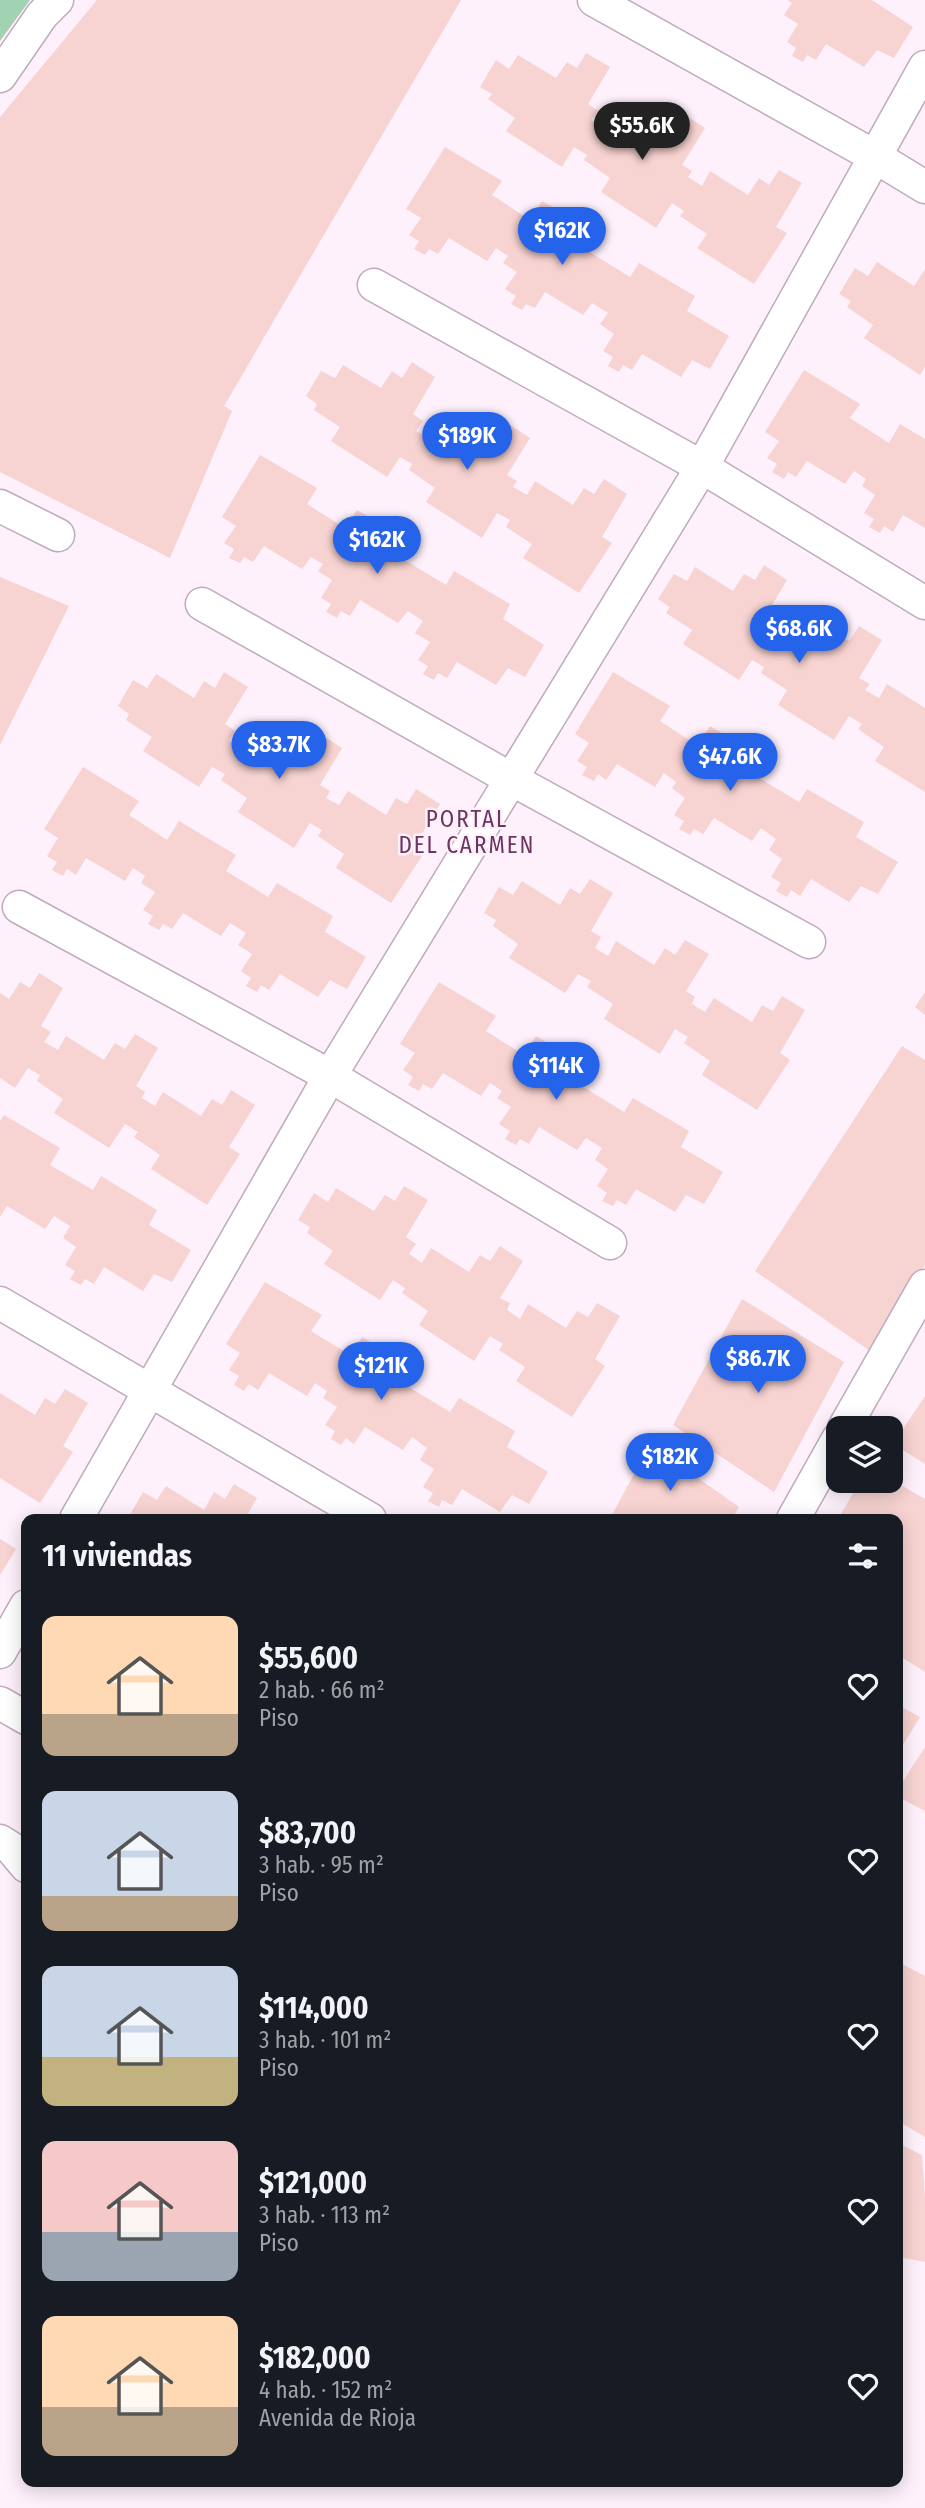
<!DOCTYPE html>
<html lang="es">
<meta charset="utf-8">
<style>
body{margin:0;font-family:"Fira Sans Condensed",sans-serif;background:#20242c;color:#f1f3f6;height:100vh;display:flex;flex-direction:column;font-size:26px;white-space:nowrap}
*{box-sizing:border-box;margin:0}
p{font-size:23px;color:#9ea1a6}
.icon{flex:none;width:38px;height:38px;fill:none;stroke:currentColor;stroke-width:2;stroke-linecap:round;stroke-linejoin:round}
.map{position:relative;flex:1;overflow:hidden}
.drawer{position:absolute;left:21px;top:1514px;width:882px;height:973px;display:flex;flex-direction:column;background:#171b24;border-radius:14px;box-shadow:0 4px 18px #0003}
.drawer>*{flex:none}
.tools{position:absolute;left:826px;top:1416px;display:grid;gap:14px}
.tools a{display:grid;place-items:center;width:77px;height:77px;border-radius:14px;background:#171b24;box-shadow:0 4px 18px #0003;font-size:35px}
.price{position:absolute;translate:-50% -60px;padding:0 16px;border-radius:24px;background:#2563eb;color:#fff;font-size:23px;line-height:46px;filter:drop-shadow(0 2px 4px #0008)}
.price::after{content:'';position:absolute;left:50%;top:42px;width:21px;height:16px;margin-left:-10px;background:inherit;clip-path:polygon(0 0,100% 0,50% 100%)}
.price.selected{background:#222;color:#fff}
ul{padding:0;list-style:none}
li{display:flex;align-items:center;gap:21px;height:175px;padding:0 21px}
li span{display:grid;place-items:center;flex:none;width:196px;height:140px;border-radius:14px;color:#555}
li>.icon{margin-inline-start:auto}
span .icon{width:84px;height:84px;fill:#fffc;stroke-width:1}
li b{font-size:30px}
h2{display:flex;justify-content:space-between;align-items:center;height:84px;padding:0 21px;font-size:30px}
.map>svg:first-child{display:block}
</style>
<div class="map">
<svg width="925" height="2508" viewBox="0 0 925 2508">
<rect width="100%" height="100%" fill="#fef1fc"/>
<path fill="#a1d3b3" d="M0,0h30l-30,41z"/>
<path fill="#f7d3d1" d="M97,0h364l-237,406 8,5 -62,147 -170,-86v-355z
M787,0h85l41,27 -19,31 -17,-8 -13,17 -38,-23 -10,16 -9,-5 -4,7 -11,-6 4,-8 -9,-6 11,-18 -14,-9 8,-12z
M586,53l24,14 -22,37 10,7 -7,9 14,9 8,-14 38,24 11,-17 10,6 10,-15 23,15 -23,37 10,6 -4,6 14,9 8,-15 38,24 11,-17 10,7 10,-15 23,13 -26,44 11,6 -33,51 -57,-36 10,-14 -27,-18 4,-5 -12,-8 -16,25 -55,-36 9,-14 -26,-18 3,-5 -13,-8 -12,20 -56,-36 9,-13 -27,-19 4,-5 -12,-7 16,-27 13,9 9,-14 38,23 11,-16 10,6z
M445,147l57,34 -10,14 38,25 12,-19 56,33 -10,17 42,26 9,-14 56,33 -8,15 42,25 -19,33 -18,-9 -11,17 -39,-23 -10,16 -9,-5 -4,7 -11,-6 5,-9 -10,-6 11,-17 -14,-10 8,-11 -16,-10 -9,12 -38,-23 -10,16 -9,-4 -4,6 -11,-6 5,-8 -11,-7 12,-17 -14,-9 5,-7 -12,-8 -9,13 -38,-23 -11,16 -9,-5 -4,6 -11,-6 5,-8 -10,-6 12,-17 -15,-9z
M877,262l37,24 11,-17v98l-5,8 -56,-37 9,-13 -26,-18 4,-6 -12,-7 16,-26 13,8z
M412,362l23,15 -22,37 10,7 -7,10 14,8 8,-14 38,23 11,-16 10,6 10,-15 23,15 -23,37 10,6 -4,6 14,8 8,-14 38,24 11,-17 10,6 10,-15 23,15 -25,43 10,6 -33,50 -56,-35 9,-14 -26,-17 4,-7 -13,-7 -15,25 -56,-36 9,-14 -26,-18 3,-6 -12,-7 -13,20 -56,-36 9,-14 -26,-17 3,-6 -11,-8 15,-25 14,7 8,-13 38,23 11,-17 10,7z
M804,370l56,34 -10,14 39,25 11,-19 25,15v89l-22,-13 -10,17 -9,-6 -4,7 -11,-6 5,-8 -10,-6 11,-18 -13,-9 4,-7 -12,-8 -9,13 -38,-23 -11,16 -8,-5 -4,7 -12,-7 5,-8 -10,-6 12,-17 -14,-9z
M260,455l57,33 -10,16 38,24 12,-18 56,33 -10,16 43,26 8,-14 56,33 -7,15 41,26 -19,32 -17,-9 -12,17 -39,-23 -10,16 -9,-5 -4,7 -11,-6 5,-8 -10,-6 12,-18 -15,-9 8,-12 -15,-10 -10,12 -38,-23 -10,16 -9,-5 -4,7 -11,-6 5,-8 -10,-6 11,-18 -14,-9 5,-7 -12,-7 -9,12 -38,-23 -11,16 -9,-5 -4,6 -11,-5 5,-9 -10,-6 12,-17 -14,-9z
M764,565l23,15 -22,37 10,6 -7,11 14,8 9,-14 38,24 10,-17 10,6 10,-15 23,14 -23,38 11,6 -5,6 14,8 8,-14 38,24v84l-50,-31 9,-14 -26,-18 4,-5 -13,-8 -15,24 -56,-35 9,-15 -26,-17 3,-6 -12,-7 -13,20 -56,-36 9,-14 -26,-17 4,-6 -12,-8 16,-25 13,7 8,-14 38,24 11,-17 11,6z
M0,577l69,29 -69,139z
M224,672l24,15 -23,37 10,7 -6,10 13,8 9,-14 37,24 11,-17 10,6 10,-15 23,15 -22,37 10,6 -4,7 13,7 9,-14 38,24 10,-17 11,6 9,-15 24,15 -26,43 10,6 -33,50 -55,-35 8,-14 -26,-18 4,-6 -12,-7 -16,25 -56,-36 9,-14 -26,-18 4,-6 -13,-7 -13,20 -56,-36 9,-14 -26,-17 3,-6 -11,-8 15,-26 14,8 9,-14 38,24 10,-17 11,7z
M613,672l57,34 -10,15 38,25 12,-20 57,34 -11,16 43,26 8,-13 57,33 -8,15 42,25 -20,32 -17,-8 -12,16 -38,-23 -11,17 -9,-6 -4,7 -11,-6 5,-8 -10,-6 11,-18 -13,-9 7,-11 -15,-11 -9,13 -38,-23 -11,16 -9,-5 -4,6 -11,-6 5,-8 -10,-6 11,-17 -13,-10 4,-6 -12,-9 -9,14 -38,-23 -11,16 -8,-6 -4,7 -12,-6 5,-8 -10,-6 12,-18 -14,-9z
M83,767l56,34 -10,14 38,25 12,-19 57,34 -10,16 42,26 9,-14 56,33 -8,16 41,25 -19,32 -17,-9 -12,17 -38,-23 -11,16 -8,-5 -4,7 -11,-6 5,-8 -10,-7 11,-17 -14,-9 8,-12 -16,-10 -9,13 -38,-23 -11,16 -9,-5 -4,6 -11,-6 5,-8 -10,-6 12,-18 -14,-9 4,-7 -12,-8 -8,13 -39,-23 -10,17 -9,-6 -4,7 -11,-6 5,-8 -10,-6 11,-18 -14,-9z
M590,879l23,14 -22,38 10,6 -6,11 13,8 8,-15 38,24 11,-17 10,7 10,-15 24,14 -23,37 9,6 -3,7 13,8 9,-14 38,24 10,-17 11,6 9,-15 23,14 -25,43 10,7 -33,50 -55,-35 8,-14 -26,-18 4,-6 -13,-8 -15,25 -56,-35 9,-15 -26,-17 4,-6 -13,-7 -13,19 -56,-35 9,-14 -25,-18 3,-6 -12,-7 15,-26 14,8 9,-14 38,24 10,-17 10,6z
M39,973l24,15 -22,38 10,6 -7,10 14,8 8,-14 38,24 11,-17 10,6 10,-15 23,14 -22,38 9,6 -3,6 13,8 8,-14 38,24 11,-17 10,6 9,-15 24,15 -26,42 11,7 -33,51 -56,-36 9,-14 -26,-18 4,-5 -13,-8 -16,24 -55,-35 9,-14 -26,-18 3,-6 -12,-7 -13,20 -15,-10v-85l9,6 11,-17 10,6z
M439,982l57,34 -10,15 38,24 12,-19 56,34 -10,16 42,26 9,-14 56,33 -8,16 42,25 -19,32 -18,-9 -11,17 -39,-23 -10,16 -9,-5 -4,6 -11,-5 5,-8 -10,-7 11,-17 -13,-9 7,-12 -16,-10 -9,12 -38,-23 -10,17 -9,-5 -4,6 -11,-6 5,-8 -11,-7 12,-17 -14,-9 5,-7 -12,-8 -9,13 -38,-23 -11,16 -9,-5 -4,7 -11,-6 5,-8 -10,-7 12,-17 -15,-9z
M925,992v23l-10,-8z
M902,1046l23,14v204l-42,96 -128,-89z
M4,1115l56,33 -10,17 43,25 8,-14 56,34 -8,15 42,25 -19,32 -18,-8 -11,17 -39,-24 -10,17 -9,-5 -4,6 -11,-6 5,-8 -10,-6 11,-18 -13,-9 7,-12 -16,-10 -9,13 -38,-23 -7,11v-96z
M404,1186l24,14 -22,37 10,7 -7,10 13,9 9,-15 38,24 11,-17 10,6 10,-15 23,15 -23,37 10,5 -3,7 13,9 8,-15 38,24 11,-17 11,6 9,-14 23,13 -25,43 10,7 -33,51 -56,-36 9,-14 -26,-17 4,-6 -13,-8 -16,25 -55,-36 9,-14 -26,-18 3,-5 -12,-8 -13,20 -56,-36 9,-13 -26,-18 3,-6 -12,-7 16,-27 14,9 8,-14 38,23 11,-16 10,6z
M265,1282l57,33 -11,16 39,24 12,-18 56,33 -11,16 43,26 9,-14 56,33 -8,16 41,25 -19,32 -17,-9 -12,17 -38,-23 -10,16 -10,-5 -3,7 -11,-6 5,-8 -10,-6 11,-18 -14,-9 7,-12 -15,-11 -9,13 -38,-23 -11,17 -8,-6 -5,7 -10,-6 4,-8 -10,-6 12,-18 -14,-9 4,-7 -12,-8 -8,13 -38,-23 -11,17 -9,-6 -5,7 -10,-6 5,-9 -10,-6 11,-17 -14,-9z
M742,1299l102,63 -70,130 -101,-67z
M65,1389l23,14 -25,43 10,6 -33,51 -40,-25v-85l35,22 10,-17 10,6z
M925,1396v68l-32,-20z
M650,1444l89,63 -7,12h-122z
M891,1479l34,20v173l-27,-17v-136h-60l23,-39h30z
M234,1484l23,14 -12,21 -117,-1 15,-26 14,8 9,-14 38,24 10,-18 11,7z
M0,1539l16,10 -16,26z
M898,1705l22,12 -22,36z
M925,1747v64l-27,-14v-8z
M898,1962l27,14v161l-27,-16z
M898,2143l24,12 3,43v64l-27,-5z"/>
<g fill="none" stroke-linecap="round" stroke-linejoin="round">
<g stroke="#bfabbd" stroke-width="35">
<path id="minor" d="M594,0l280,156 51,31
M0,76l42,-61 15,-15
M374,285l328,182 223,136
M0,506l58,29
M202,604l309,175 298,163
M19,907l311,169 280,167
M0,1303l370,216
M844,1428l81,-142
M76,1519l254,-443 372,-609 223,-400
M793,1519l45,-80
M0,1652l26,-46
M0,1703l26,15
M0,1841l11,7 15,18"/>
</g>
<use href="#minor" stroke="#fff" stroke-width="32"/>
</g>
<g text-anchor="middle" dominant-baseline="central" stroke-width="5" stroke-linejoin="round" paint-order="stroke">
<g font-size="23" letter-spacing="2" fill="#6d3562" stroke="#fef1fc">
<text x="467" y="819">PORTAL<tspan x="467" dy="26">DEL CARMEN</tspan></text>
</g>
</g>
</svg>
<div class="tools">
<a><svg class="icon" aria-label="layers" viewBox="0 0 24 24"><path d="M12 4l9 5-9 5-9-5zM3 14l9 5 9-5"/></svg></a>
</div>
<b class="price selected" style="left:642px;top:162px">$55.6K</b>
<b class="price" style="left:562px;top:267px">$162K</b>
<b class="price" style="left:467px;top:472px">$189K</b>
<b class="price" style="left:377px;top:576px">$162K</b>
<b class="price" style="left:799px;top:665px">$68.6K</b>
<b class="price" style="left:279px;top:781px">$83.7K</b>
<b class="price" style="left:730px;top:793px">$47.6K</b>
<b class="price" style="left:556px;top:1102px">$114K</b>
<b class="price" style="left:758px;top:1395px">$86.7K</b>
<b class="price" style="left:381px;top:1402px">$121K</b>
<b class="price" style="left:670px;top:1493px">$182K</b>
<section class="drawer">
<h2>11 viviendas<svg class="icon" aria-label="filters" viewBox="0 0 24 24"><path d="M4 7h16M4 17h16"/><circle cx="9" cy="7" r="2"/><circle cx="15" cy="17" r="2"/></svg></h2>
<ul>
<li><span style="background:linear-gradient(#ffd9b3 70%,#b9a48a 0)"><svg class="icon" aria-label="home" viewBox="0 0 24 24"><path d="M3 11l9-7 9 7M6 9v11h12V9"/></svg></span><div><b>$55,600</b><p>2 hab. · 66 m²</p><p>Piso</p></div><svg class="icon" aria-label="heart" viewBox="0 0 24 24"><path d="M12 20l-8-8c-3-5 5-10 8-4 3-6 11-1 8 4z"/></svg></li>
<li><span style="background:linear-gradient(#c9d6e8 75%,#b9a48a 0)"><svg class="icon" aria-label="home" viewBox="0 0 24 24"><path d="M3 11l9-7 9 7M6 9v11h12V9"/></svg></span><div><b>$83,700</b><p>3 hab. · 95 m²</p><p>Piso</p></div><svg class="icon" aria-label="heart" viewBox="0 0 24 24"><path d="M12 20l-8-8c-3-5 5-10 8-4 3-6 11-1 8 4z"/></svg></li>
<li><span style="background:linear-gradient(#c9d6e8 65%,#c2b280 0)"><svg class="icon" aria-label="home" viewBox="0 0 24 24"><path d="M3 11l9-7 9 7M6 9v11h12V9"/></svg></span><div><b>$114,000</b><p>3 hab. · 101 m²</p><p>Piso</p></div><svg class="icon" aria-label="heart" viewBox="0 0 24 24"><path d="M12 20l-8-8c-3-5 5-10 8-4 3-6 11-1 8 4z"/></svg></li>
<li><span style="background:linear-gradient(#f6c9c9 65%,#9aa5b1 0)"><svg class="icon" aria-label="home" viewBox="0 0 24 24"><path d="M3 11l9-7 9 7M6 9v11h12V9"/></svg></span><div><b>$121,000</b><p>3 hab. · 113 m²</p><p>Piso</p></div><svg class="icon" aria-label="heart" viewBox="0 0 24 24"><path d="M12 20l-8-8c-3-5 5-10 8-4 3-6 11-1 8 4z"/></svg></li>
<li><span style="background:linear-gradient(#ffd9b3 65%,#b9a48a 0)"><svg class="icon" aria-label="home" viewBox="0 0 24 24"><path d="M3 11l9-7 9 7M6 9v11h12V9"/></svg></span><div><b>$182,000</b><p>4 hab. · 152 m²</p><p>Avenida de Rioja</p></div><svg class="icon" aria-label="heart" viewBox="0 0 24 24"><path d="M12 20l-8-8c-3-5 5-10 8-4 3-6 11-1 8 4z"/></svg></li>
</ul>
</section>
</div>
